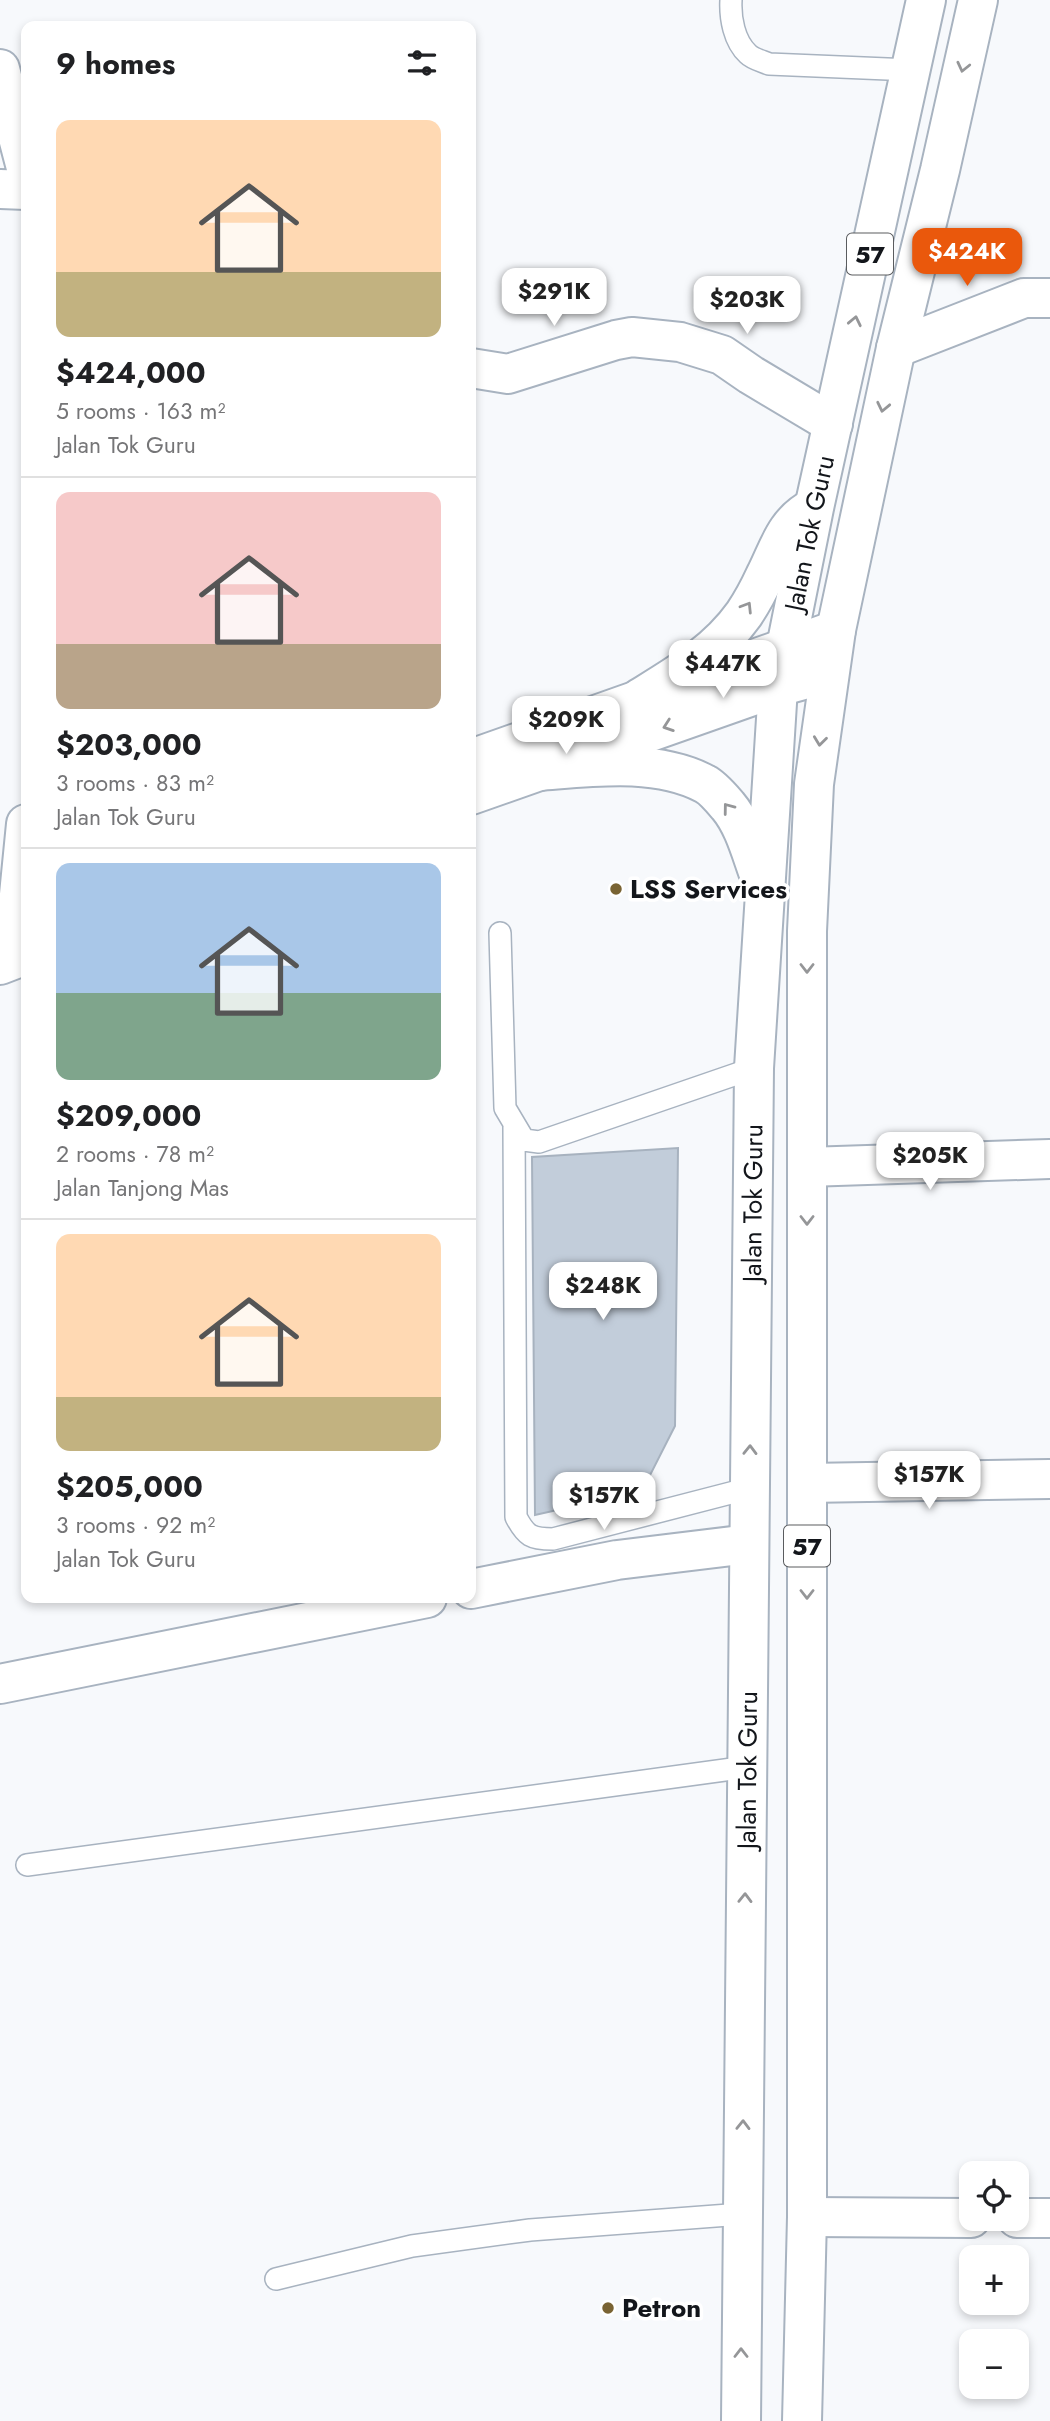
<!DOCTYPE html>
<meta charset="utf-8">
<style>
body{margin:0;font-family:Jost,sans-serif;background:#f6f6f6;color:#202124;height:100vh;display:flex;flex-direction:column;font-size:26px;white-space:nowrap}
*{box-sizing:border-box;margin:0}
p{font-size:23px;color:#757577}
.icon{flex:none;width:38px;height:38px;fill:none;stroke:currentColor;stroke-width:2;stroke-linecap:round;stroke-linejoin:round}
.map{position:relative;flex:1;overflow:hidden}
.details{position:absolute;left:21px;top:21px;width:455px;height:1582px;display:flex;flex-direction:column;background:#fff;border-radius:14px;box-shadow:0 4px 10px #0003}
.details>*{flex:none}
.controls{position:absolute;left:959px;top:2161px;display:grid;gap:14px}
.controls a{display:grid;place-items:center;width:70px;height:70px;border-radius:14px;background:#fff;box-shadow:0 4px 10px #0003;font-size:35px}
.price{position:absolute;translate:-50% -60px;padding:0 16px;border-radius:14px;background:#fff;color:#222;font-size:23px;line-height:46px;filter:drop-shadow(0 2px 4px #0008)}
.price::after{content:'';position:absolute;left:50%;top:42px;width:21px;height:16px;margin-left:-10px;background:inherit;clip-path:polygon(0 0,100% 0,50% 100%)}
.price.active{background:#ea580c;color:#fff}
ul{padding:0;list-style:none}
li{display:grid;align-content:center;gap:14px;height:371px;padding:0 35px}
li+li{border-top:2px solid #e0e0e0}
li span{display:grid;place-items:center;height:217px;border-radius:14px;color:#555}
li>.icon{margin-inline-start:auto}
span .icon{width:126px;height:126px;fill:#fffc;stroke-width:1}
li b{font-size:30px}
h2{display:flex;justify-content:space-between;align-items:center;height:84px;padding:0 35px;font-size:30px}
.map>svg:first-child{display:block}
</style>
<div class="map">
<svg width="1050" height="2421" viewBox="0 0 1050 2421">
<rect width="100%" height="100%" fill="#f7f9fc"/>
<path fill="#c2cdda" stroke="#a7b2bf" stroke-width="2" d="M678,1148l-3,278 -33,65 -107,24 -3,-358z"/>
<g fill="none" stroke-linecap="round" stroke-linejoin="round">
<g stroke="#a8b3c0" stroke-width="24">
<path id="service" d="M731,0c-1,18 3,41 17,54 5,5 14,7 21,10l142,6
M500,933l5,175 19,32 15,2 215,-74
M514,1127l2,390c10,19 15,22 37,22l197,-51
M27,1865l720,-98
M276,2279l136,-33 118,-16 212,-16"/>
</g>
<g stroke="#a8b3c0" stroke-width="42">
<path id="minor" d="M0,69l26,99
M0,189l26,1
M896,348l128,-50h26
M471,368l37,6 108,-34 16,-3 48,5 42,13 29,20 82,49
M16,925l10,-101
M807,1167l243,-8
M807,1483l243,-4
M471,1589l146,-29 132,-16
M0,1684l427,-86
M807,2217l164,1
M1017,2218h33"/>
</g>
<g stroke="#a8b3c0" stroke-width="42">
<path id="secondary" d="M471,759l365,-129
M471,795l307,-108 51,-14
M0,930l26,-9
M0,965l26,-10"/>
</g>
<g stroke="#a8b3c0" stroke-width="42">
<g id="primary">
<path d="M640,698c39,-24 77,-46 104,-84 8,-12 15,-25 21,-38 14,-27 19,-53 48,-68"/>
<path d="M539,771c53,-4 117,-13 166,13 8,4 17,15 23,22 17,20 24,51 33,74"/>
<path id="s1" d="M741,2421l13,-1353 24,-381 36,-179 112,-508"/>
<path d="M802,2421l5,-204v-1286l7,-147 22,-154 60,-282 44,-178 38,-170"/>
</g>
</g>
<use href="#service" stroke="#fff" stroke-width="21"/>
<use href="#minor" stroke="#fff" stroke-width="38"/>
<use href="#secondary" stroke="#fff" stroke-width="38"/>
<use href="#primary" stroke="#fff" stroke-width="38"/>
</g>
<defs><path id="oneway-chevron" d="M-2-3.5L2.5 0L-2 3.5" fill="none" stroke-width="1.6" stroke-linecap="round" stroke-linejoin="round" transform="scale(1.75)"/></defs>
<g stroke="#959698">
<use href="#oneway-chevron" transform="translate(963 67) rotate(103)"/>
<use href="#oneway-chevron" transform="translate(855 321) rotate(-78)"/>
<use href="#oneway-chevron" transform="translate(883 407) rotate(102)"/>
<use href="#oneway-chevron" transform="translate(747 607) rotate(-58)"/>
<use href="#oneway-chevron" transform="translate(668 726) rotate(161)"/>
<use href="#oneway-chevron" transform="translate(820 741) rotate(97)"/>
<use href="#oneway-chevron" transform="translate(728 808) rotate(-127)"/>
<use href="#oneway-chevron" transform="translate(807 968) rotate(90)"/>
<use href="#oneway-chevron" transform="translate(807 1220) rotate(90)"/>
<use href="#oneway-chevron" transform="translate(750 1450) rotate(-89)"/>
<use href="#oneway-chevron" transform="translate(807 1594) rotate(90)"/>
<use href="#oneway-chevron" transform="translate(745 1898) rotate(-89)"/>
<use href="#oneway-chevron" transform="translate(743 2125) rotate(-89)"/>
<use href="#oneway-chevron" transform="translate(741 2353) rotate(-90)"/>
</g>
<g fill="#796333" stroke="#fff" stroke-width="2.5">
<circle cx="616" cy="889" r="7"/>
<circle cx="608" cy="2308" r="7"/>
</g>
<g text-anchor="middle" dominant-baseline="central" stroke-width="7" stroke-linejoin="round" paint-order="stroke">
<g fill="#fff" stroke="#5a5c5f" stroke-width="2">
<rect x="847" y="233.5" width="46" height="41" rx="5"/>
<rect x="784" y="1525.5" width="46" height="41" rx="5"/>
</g>
<g font-size="24" font-weight="bold" fill="#13161b">
<text x="870" y="254">57</text>
<text x="807" y="1546">57</text>
</g>
<g font-size="26" fill="#13161b" stroke="#fff">
<text stroke="none"><textPath href="#s1" startOffset="1892">Jalan Tok Guru</textPath></text>
<text stroke="none"><textPath href="#s1" startOffset="1218">Jalan Tok Guru</textPath></text>
<text stroke="none"><textPath href="#s1" startOffset="651">Jalan Tok Guru</textPath></text>
</g>
<g font-size="26" font-weight="bold" fill="#13161b" stroke="#fff" text-anchor="start">
<text x="630" y="889">LSS Services</text>
<text x="622" y="2308">Petron</text>
</g>
</g>
</svg>
<div class="controls">
<a><svg class="icon" aria-label="locate" viewBox="0 0 24 24"><circle cx="12" cy="12" r="6"/><path d="M12 2v4M12 18v4M2 12h4M18 12h4"/></svg></a>
<a>+</a>
<a>−</a>
</div>
<b class="price active" style="left:967px;top:288px">$424K</b>
<b class="price" style="left:554px;top:328px">$291K</b>
<b class="price" style="left:747px;top:336px">$203K</b>
<b class="price" style="left:723px;top:700px">$447K</b>
<b class="price" style="left:566px;top:756px">$209K</b>
<b class="price" style="left:930px;top:1192px">$205K</b>
<b class="price" style="left:603px;top:1322px">$248K</b>
<b class="price" style="left:929px;top:1511px">$157K</b>
<b class="price" style="left:604px;top:1532px">$157K</b>
<section class="details">
<h2>9 homes<svg class="icon" aria-label="filters" viewBox="0 0 24 24"><path d="M4 7h16M4 17h16"/><circle cx="9" cy="7" r="2"/><circle cx="15" cy="17" r="2"/></svg></h2>
<ul>
<li><span style="background:linear-gradient(#ffd9b3 70%,#c2b280 0)"><svg class="icon" aria-label="home" viewBox="0 0 24 24"><path d="M3 11l9-7 9 7M6 9v11h12V9"/></svg></span><div><b>$424,000</b><p>5 rooms · 163 m²</p><p>Jalan Tok Guru</p></div></li>
<li><span style="background:linear-gradient(#f6c9c9 70%,#b9a48a 0)"><svg class="icon" aria-label="home" viewBox="0 0 24 24"><path d="M3 11l9-7 9 7M6 9v11h12V9"/></svg></span><div><b>$203,000</b><p>3 rooms · 83 m²</p><p>Jalan Tok Guru</p></div></li>
<li><span style="background:linear-gradient(#a9c7e8 60%,#7fa58c 0)"><svg class="icon" aria-label="home" viewBox="0 0 24 24"><path d="M3 11l9-7 9 7M6 9v11h12V9"/></svg></span><div><b>$209,000</b><p>2 rooms · 78 m²</p><p>Jalan Tanjong Mas</p></div></li>
<li><span style="background:linear-gradient(#ffd9b3 75%,#c2b280 0)"><svg class="icon" aria-label="home" viewBox="0 0 24 24"><path d="M3 11l9-7 9 7M6 9v11h12V9"/></svg></span><div><b>$205,000</b><p>3 rooms · 92 m²</p><p>Jalan Tok Guru</p></div></li>
</ul>
</section>
</div>
